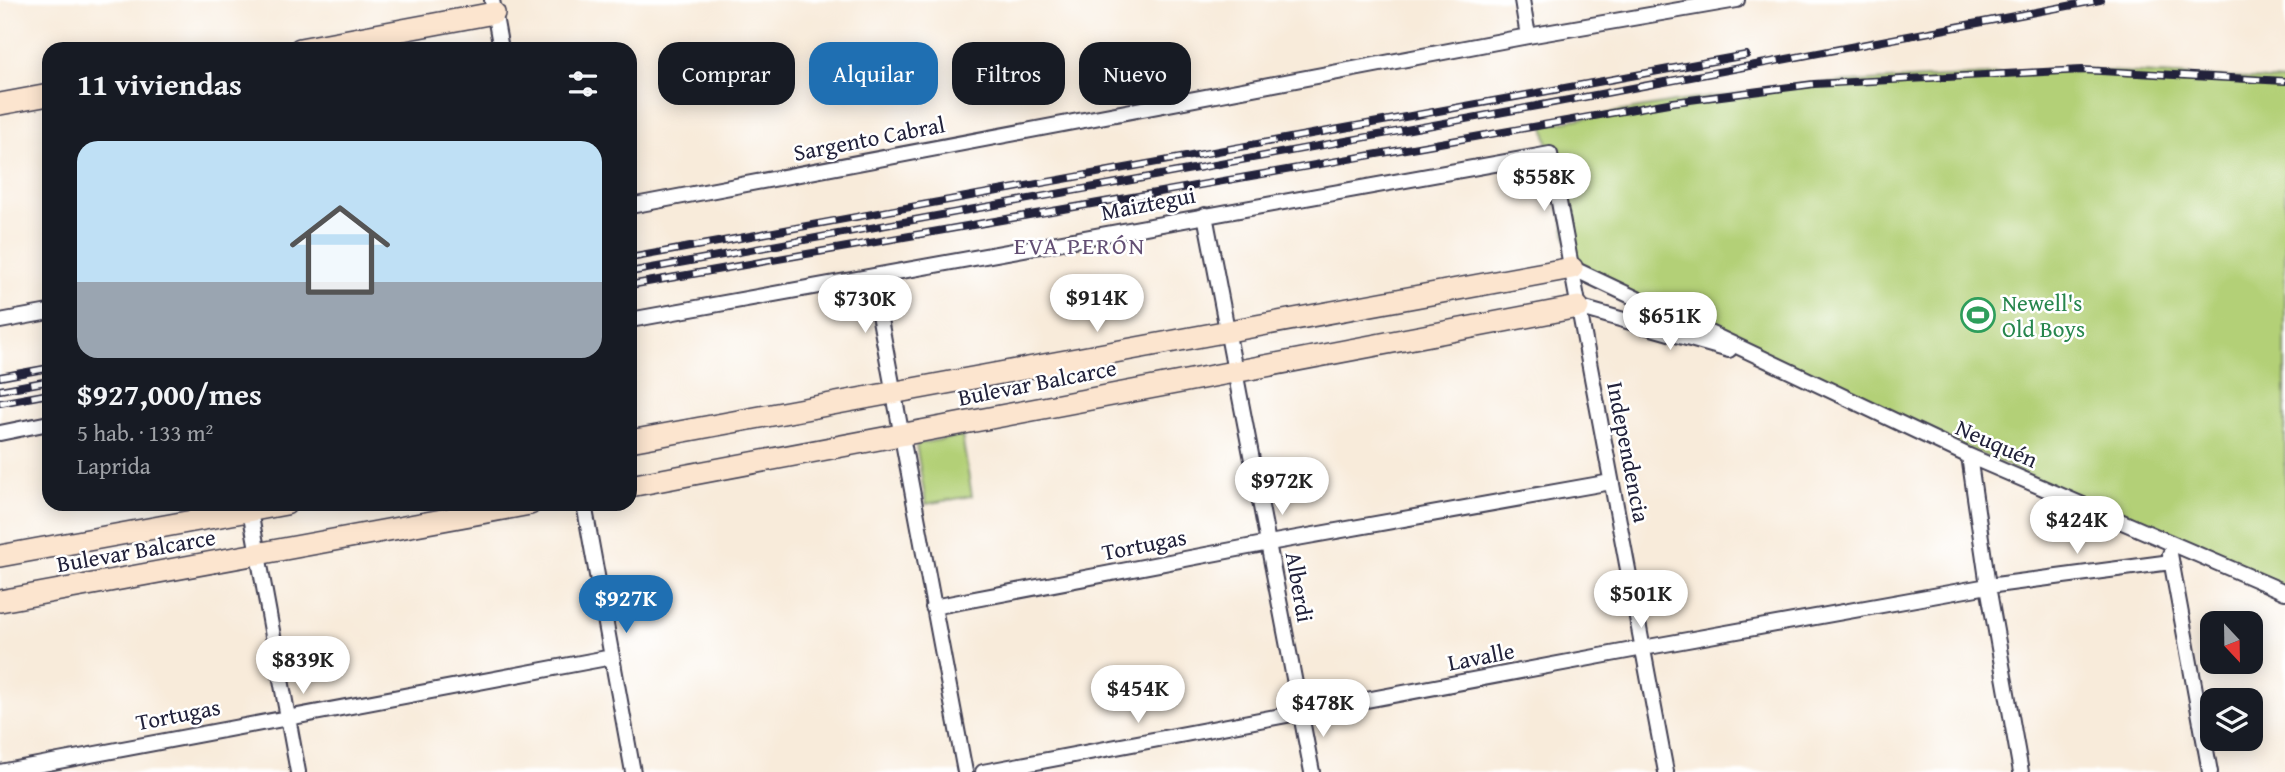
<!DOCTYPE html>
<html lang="es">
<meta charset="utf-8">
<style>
body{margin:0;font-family:"Gentium Book Plus",serif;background:#20242c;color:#f1f3f6;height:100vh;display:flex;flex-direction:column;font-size:26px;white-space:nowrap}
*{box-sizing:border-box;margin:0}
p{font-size:23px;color:#9ea1a6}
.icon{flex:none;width:38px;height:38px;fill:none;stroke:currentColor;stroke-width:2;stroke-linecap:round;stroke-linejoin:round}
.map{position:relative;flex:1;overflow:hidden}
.sheet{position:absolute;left:42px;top:42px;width:595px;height:469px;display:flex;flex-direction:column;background:#171b24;border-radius:21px;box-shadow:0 4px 18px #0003}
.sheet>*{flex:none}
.guide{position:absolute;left:658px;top:42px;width:665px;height:63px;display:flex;gap:14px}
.needle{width:46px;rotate:158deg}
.buttons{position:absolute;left:2200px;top:611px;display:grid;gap:14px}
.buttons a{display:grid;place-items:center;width:63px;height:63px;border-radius:14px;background:#171b24;box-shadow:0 4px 18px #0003;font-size:35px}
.price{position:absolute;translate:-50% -60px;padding:0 16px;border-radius:24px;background:#fff;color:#222;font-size:23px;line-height:46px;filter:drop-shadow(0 2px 4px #0008)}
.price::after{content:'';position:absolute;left:50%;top:42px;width:21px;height:16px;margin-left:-10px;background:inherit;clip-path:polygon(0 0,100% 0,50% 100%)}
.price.active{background:#1f6fb2;color:#fff}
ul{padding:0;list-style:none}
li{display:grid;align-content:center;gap:14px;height:371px;padding:0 35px}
li span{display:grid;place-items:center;height:217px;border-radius:21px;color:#555}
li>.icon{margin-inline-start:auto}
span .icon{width:126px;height:126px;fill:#fffc;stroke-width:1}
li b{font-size:30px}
h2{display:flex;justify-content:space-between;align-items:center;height:84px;padding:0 35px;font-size:30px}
.pill{padding:0 24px;border-radius:21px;background:#171b24;box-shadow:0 4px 18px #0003;font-size:24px;line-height:63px}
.pill.active{background:#1f6fb2;color:#fff}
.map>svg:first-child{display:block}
</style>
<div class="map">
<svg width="2285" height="772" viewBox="0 0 2285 772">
<rect width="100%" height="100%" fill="#fff"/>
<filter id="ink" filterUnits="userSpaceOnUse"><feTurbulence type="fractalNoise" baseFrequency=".0143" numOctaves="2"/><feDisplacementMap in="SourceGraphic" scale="14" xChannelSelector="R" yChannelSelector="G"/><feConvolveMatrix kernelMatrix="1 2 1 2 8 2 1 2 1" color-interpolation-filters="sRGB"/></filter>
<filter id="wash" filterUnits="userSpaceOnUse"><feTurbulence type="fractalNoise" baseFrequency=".00686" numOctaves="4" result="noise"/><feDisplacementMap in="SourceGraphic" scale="28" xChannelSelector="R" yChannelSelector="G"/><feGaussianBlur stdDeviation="1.57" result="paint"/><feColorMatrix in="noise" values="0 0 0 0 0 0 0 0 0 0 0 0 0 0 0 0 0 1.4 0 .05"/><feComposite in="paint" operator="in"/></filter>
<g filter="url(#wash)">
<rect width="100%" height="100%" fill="#f8ebda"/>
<path fill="#b3d077" stroke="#6a7959" stroke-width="2" d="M2082,70l203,11v511l-713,-324 -28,-143 130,-23 140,-18z
M962,436l10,60 -46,8 -10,-60z"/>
</g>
<g filter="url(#ink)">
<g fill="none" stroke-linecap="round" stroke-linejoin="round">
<g stroke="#424053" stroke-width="18">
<path id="minor" d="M492,0l9,49
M1522,0l6,36
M630,206l898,-170 209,-36
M1205,215l107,557
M1572,268l397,188 316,136
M872,277l93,495
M1578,307l151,43
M630,320l920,-166 116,618
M0,321l49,-9
M0,433l49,-10
M1969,456l19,130 33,186
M584,504l49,268
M250,511l48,261
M2170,554l40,218
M933,607l336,-64 342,-61
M0,772l612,-115
M983,772l660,-124 345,-62 183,-24"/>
</g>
<g stroke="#424053" stroke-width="24">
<path id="secondary" d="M300,49l194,-36
M0,104l49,-9
M630,441l942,-173
M630,486l948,-179
M0,556l286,-52
M0,601l530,-97"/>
</g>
<use href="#minor" stroke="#fff" stroke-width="14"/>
<use href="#secondary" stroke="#fce5cf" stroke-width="21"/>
<g stroke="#22223b" stroke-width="8">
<path id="rail" d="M630,258l1116,-203
M630,272l912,-167 558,-105
M630,285l1044,-183 140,-18 268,-14 203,11
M0,377l49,-9
M0,390l49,-9
M0,403l49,-9"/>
</g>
<use href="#rail" stroke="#fff" stroke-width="5" stroke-dasharray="16" stroke-linecap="butt"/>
</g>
</g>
<defs>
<g id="stadium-ring" transform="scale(1.75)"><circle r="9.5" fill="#fff" stroke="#2e9e5b" stroke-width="1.5"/><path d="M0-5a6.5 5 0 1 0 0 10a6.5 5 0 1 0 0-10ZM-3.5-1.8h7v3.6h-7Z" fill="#2e9e5b"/></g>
</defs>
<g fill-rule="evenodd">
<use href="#stadium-ring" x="1978" y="315"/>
</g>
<g text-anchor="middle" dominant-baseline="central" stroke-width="5" stroke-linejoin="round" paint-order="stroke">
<g font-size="23" fill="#22223b" stroke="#fff">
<text transform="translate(869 138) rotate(-11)">Sargento Cabral</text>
<text transform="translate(1148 203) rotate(-11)">Maiztegui</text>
<text transform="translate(1037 382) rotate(-11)">Bulevar Balcarce</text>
<text transform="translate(1997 443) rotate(24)">Neuquén</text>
<text transform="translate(1629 452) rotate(79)">Independencia</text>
<text transform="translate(1144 544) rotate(-11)">Tortugas</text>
<text transform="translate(136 550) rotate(-10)">Bulevar Balcarce</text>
<text transform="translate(1300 587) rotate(80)">Alberdi</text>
<text transform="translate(1481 656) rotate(-11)">Lavalle</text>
<text transform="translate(178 714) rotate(-11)">Tortugas</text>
</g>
<g font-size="23" fill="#27864d" stroke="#fff" text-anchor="start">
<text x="2002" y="302">Newell's<tspan x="2002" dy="26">Old Boys</tspan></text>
</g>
<g font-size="24" letter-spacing="2" fill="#634f74" stroke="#fff">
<text x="1080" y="245">EVA PERÓN</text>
</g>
</g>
</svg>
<div class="buttons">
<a><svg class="needle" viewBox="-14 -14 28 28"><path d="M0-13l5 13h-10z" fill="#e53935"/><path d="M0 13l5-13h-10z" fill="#9ea1a6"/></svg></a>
<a><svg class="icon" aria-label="layers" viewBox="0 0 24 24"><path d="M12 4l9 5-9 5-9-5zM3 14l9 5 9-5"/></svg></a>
</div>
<b class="price" style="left:1544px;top:213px">$558K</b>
<b class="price" style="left:1097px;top:334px">$914K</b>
<b class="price" style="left:865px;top:335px">$730K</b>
<b class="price" style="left:1670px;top:352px">$651K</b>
<b class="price" style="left:1282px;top:517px">$972K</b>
<b class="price" style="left:2077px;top:556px">$424K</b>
<b class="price" style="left:1641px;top:630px">$501K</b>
<b class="price active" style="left:626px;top:635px">$927K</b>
<b class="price" style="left:303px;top:696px">$839K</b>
<b class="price" style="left:1138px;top:725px">$454K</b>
<b class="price" style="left:1323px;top:739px">$478K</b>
<div class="guide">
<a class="pill">Comprar</a>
<a class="pill active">Alquilar</a>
<a class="pill">Filtros</a>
<a class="pill">Nuevo</a>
</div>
<section class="sheet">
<h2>11 viviendas<svg class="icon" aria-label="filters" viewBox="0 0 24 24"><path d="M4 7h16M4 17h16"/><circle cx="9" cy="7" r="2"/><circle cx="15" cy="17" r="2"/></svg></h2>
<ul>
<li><span style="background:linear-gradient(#bfe0f5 65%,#9aa5b1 0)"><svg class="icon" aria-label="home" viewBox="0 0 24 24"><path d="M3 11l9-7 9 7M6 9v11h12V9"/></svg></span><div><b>$927,000/mes</b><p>5 hab. · 133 m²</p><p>Laprida</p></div></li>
</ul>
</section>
</div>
